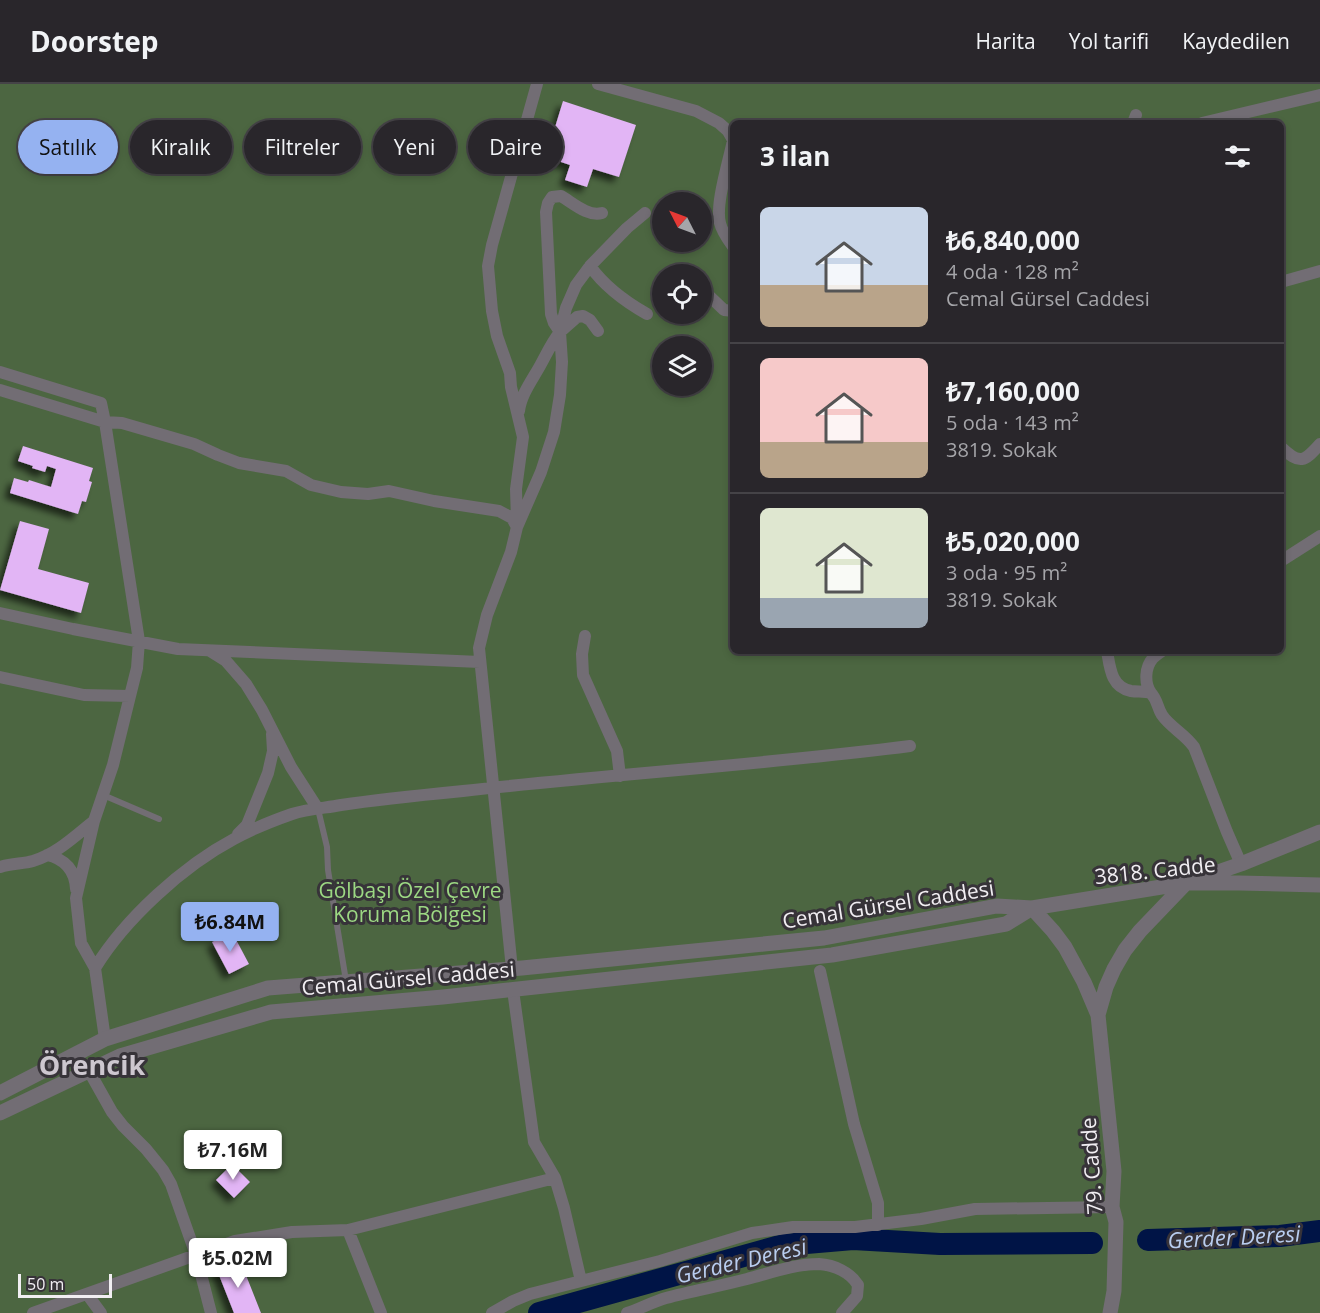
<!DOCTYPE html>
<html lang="tr">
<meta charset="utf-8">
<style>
body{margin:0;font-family:"Open Sans",sans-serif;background:#353237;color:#f1f3f6;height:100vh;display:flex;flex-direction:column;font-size:22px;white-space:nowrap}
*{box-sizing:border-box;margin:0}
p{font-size:20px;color:#a5a5a9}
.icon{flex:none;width:33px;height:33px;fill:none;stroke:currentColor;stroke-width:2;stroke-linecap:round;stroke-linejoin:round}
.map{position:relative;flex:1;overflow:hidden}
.details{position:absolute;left:730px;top:36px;width:554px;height:534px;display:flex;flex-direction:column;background:#29262b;border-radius:9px;box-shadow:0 3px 9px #0003,0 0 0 2px #454347}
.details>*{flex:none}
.hud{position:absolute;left:18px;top:36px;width:570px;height:54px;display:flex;gap:12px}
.needle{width:39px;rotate:312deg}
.buttons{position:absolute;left:652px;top:108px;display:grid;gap:12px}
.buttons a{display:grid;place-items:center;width:60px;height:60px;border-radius:50%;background:#29262b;box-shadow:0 3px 9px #0003,0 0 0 2px #454347;font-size:30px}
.scale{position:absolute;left:18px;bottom:15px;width:94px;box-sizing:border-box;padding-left:6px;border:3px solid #f1eef2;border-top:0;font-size:16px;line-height:21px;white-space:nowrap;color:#f1eef2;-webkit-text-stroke:4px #373339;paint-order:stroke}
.price{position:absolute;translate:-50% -51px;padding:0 14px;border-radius:6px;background:#fff;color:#222;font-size:20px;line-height:39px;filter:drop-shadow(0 2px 3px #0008)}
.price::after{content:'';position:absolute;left:50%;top:36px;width:18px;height:14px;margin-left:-9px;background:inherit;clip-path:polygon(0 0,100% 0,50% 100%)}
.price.current{background:#95b2f1;color:#111}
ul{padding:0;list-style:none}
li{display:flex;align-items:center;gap:18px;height:150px;padding:0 30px}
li+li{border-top:2px solid #454347}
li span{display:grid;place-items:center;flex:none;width:168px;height:120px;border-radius:9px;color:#555}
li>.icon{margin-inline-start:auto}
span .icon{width:72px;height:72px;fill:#fffc;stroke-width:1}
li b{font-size:26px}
h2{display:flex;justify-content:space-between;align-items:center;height:72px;padding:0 30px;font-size:26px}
.tag{padding:0 21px;border-radius:27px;background:#29262b;box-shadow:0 3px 9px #0003,0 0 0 2px #454347;font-size:21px;line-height:54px}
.tag.current{background:#95b2f1;color:#111}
header{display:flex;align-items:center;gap:36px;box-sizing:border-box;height:84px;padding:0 30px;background:#29262b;border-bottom:2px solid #454347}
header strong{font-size:28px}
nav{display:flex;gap:33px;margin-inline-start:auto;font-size:21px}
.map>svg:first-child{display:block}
</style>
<header>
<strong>Doorstep</strong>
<nav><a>Harita</a><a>Yol tarifi</a><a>Kaydedilen</a></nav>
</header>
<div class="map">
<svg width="1320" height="1229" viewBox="0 0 1320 1229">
<defs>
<filter id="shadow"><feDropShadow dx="-5.5" dy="5.5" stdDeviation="3" flood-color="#0009"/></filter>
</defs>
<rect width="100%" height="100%" fill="#373339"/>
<path fill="#4c6641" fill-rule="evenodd" d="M0,0h1320v1229h-1320zM734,39h547v528h-547zM663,118h39v40h-39zM663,190h39v40h-39zM663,262h39v40h-39z"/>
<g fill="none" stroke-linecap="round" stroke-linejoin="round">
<path stroke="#001446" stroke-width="22" d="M1148,1156l132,-4 40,-5
M539,1229l244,-68 70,-6 87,5 152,-1"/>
</g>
<path fill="#e2b5f5" filter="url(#shadow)" d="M563,17l73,24 -17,52 -26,-8 -6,18 -22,-7 5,-15 -24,-8z
M23,362l70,22 -4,13 3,1 -6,20 -4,-1 -4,13 -68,-21 4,-15 14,4 1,-2 22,7 5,-18 -9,-3 -2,6 -13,-4 1,-2 -15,-5z
M20,437l29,8 -11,40 51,14 -8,30 -81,-23z
M232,848l17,32 -20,10 -17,-32z
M232,1080l18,18 -16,16 -18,-18z
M240,1176l21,53h-27l-17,-43z"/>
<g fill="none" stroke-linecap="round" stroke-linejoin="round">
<path stroke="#726d74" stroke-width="6" d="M103,711l56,24
M318,725l9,38 1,23 18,111"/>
<path stroke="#726d74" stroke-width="12" d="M598,0l98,27 23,12 9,8 5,9c-4,21 -18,64 -13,83 2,9 9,18 14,25
M1133,39l3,-8
M1202,39l118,-28
M590,182c15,21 34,35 57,48
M1281,198l39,-11
M702,205l22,21 10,1
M560,248l17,-15 6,-1 7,4 8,11
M0,288l101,31 4,19 34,219 -2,27 -7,28 -17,69 -19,56 -18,77 5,45 14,25 10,71
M0,306l105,32 17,1 72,21 24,11 21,8 47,8 25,14 30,7 27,2 21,-3 45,10 65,10 13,7 5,9
M519,327c2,-17 14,-32 22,-47 6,-11 11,-22 19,-32l-6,-9 -3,-9 -5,-102 2,-9 4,-6 9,-1c12,7 27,21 41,17
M1281,363c19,18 23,15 39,-3
M517,437l-1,-32 7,-52 -12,-50 -1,-14 -13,-37 -5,-25 -4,-45 4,-21 45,-161
M1281,477l39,-25
M0,529l73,16 105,20 302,13
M585,552l-3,18 1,21 34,76 3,25
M210,567l16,10 20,23 16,26 29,57 27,42
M1107,567c3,17 4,36 24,40 7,1 13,0 20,2 7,8 6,14 11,22 8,12 23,19 32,32l33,85 14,32
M0,593l84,18 46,1
M1151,609c-7,-10 -6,-26 2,-35 3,-3 6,-5 9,-7
M238,750l9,-9 21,-52 5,-22 -1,-17
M47,771c18,4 28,15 29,34
M0,783c11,-4 23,-3 33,-6 24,-7 42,-25 61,-40
M95,884c30,-49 88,-102 139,-129 18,-10 38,-18 58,-25 15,-5 33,-6 49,-9 40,-6 81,-10 122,-14 149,-17 298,-26 447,-45
M512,885l-33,-321 8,-33 24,-63 6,-25 24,-55 13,-40 6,-37 2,-33 -2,-30 6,-24 10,-23 14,-19 37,-38 18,-15
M820,887l34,153 24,79v22
M513,906l21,152 21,36 9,30 17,73
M89,987l23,41 11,14 23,23 17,21 8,14 25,71 15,58
M348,1146l33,83
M87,1210l14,19
M33,1229l202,-72 57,-9 56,-2 207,-52
M492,1229l21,-12 17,-7 130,-33 92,-28 41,-6h62l66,-8 54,-10 137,-2
M627,1229c13,-4 25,-11 39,-15 26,-7 54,-12 81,-19 23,-6 47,-15 72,-15 15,1 31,8 39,21l-1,11 -15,17"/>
<path stroke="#726d74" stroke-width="15" d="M1032,824l21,23 12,16 19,35 14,33 16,156 -2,36 4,15 -2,69 -4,22
M1098,931l8,-28 8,-18 11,-19 15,-19 46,-48 55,-19 79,-32
M0,1009l105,-54 163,-51 254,-20 302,-30 173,-32 35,2 154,-25h53l81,2
M0,1029l120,-57 151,-44 172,-15 389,-42 174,-31 26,-16"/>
</g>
<g text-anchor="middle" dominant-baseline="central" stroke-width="6" stroke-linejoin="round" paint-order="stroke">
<g font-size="21" fill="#f1eef2" stroke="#373339">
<text transform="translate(1155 786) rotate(-6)">3818. Cadde</text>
<text transform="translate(888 820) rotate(-9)">Cemal Gürsel Caddesi</text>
<text transform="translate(408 894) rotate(-5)">Cemal Gürsel Caddesi</text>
<text transform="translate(1091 1082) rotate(-94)">79. Cadde</text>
</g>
<g font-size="21" fill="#9cd883" stroke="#373339">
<text x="410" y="806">Gölbaşı Özel Çevre<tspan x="410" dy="24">Koruma Bölgesi</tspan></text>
</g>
<g font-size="22" font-style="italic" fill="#b9cdef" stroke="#373339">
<text transform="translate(1234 1152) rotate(-3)">Gerder Deresi</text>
<text transform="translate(741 1176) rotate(-13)">Gerder Deresi</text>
</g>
<g font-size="27" font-weight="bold" fill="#cdc7cf" stroke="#373339">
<text x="92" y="980">Örencik</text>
</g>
</g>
</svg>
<div class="buttons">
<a><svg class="needle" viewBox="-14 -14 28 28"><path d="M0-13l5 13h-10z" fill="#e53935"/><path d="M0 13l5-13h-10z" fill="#a5a5a9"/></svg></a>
<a><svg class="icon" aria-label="locate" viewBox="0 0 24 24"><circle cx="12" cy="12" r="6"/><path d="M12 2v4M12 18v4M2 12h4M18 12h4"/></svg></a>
<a><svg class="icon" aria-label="layers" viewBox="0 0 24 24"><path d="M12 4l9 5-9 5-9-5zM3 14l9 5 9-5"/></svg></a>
</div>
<div class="scale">50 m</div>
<b class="price current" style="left:230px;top:869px">₺6.84M</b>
<b class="price" style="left:233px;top:1097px">₺7.16M</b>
<b class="price" style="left:238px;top:1205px">₺5.02M</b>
<div class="hud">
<a class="tag current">Satılık</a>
<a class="tag">Kiralık</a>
<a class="tag">Filtreler</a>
<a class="tag">Yeni</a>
<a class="tag">Daire</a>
</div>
<section class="details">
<h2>3 ilan<svg class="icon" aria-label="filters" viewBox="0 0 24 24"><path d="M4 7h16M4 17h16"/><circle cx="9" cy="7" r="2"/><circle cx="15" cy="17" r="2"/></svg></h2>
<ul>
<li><span style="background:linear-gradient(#c9d6e8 65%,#b9a48a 0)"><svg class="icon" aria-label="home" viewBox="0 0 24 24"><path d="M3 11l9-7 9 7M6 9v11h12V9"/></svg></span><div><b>₺6,840,000</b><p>4 oda · 128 m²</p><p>Cemal Gürsel Caddesi</p></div></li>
<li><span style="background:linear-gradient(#f6c9c9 70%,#b9a48a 0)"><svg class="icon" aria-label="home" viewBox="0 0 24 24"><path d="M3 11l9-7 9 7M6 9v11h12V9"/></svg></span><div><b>₺7,160,000</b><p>5 oda · 143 m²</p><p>3819. Sokak</p></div></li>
<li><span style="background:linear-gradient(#dfe7d0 75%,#9aa5b1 0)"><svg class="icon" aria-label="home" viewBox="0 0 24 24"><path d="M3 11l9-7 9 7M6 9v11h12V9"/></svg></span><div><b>₺5,020,000</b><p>3 oda · 95 m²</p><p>3819. Sokak</p></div></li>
</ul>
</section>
</div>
